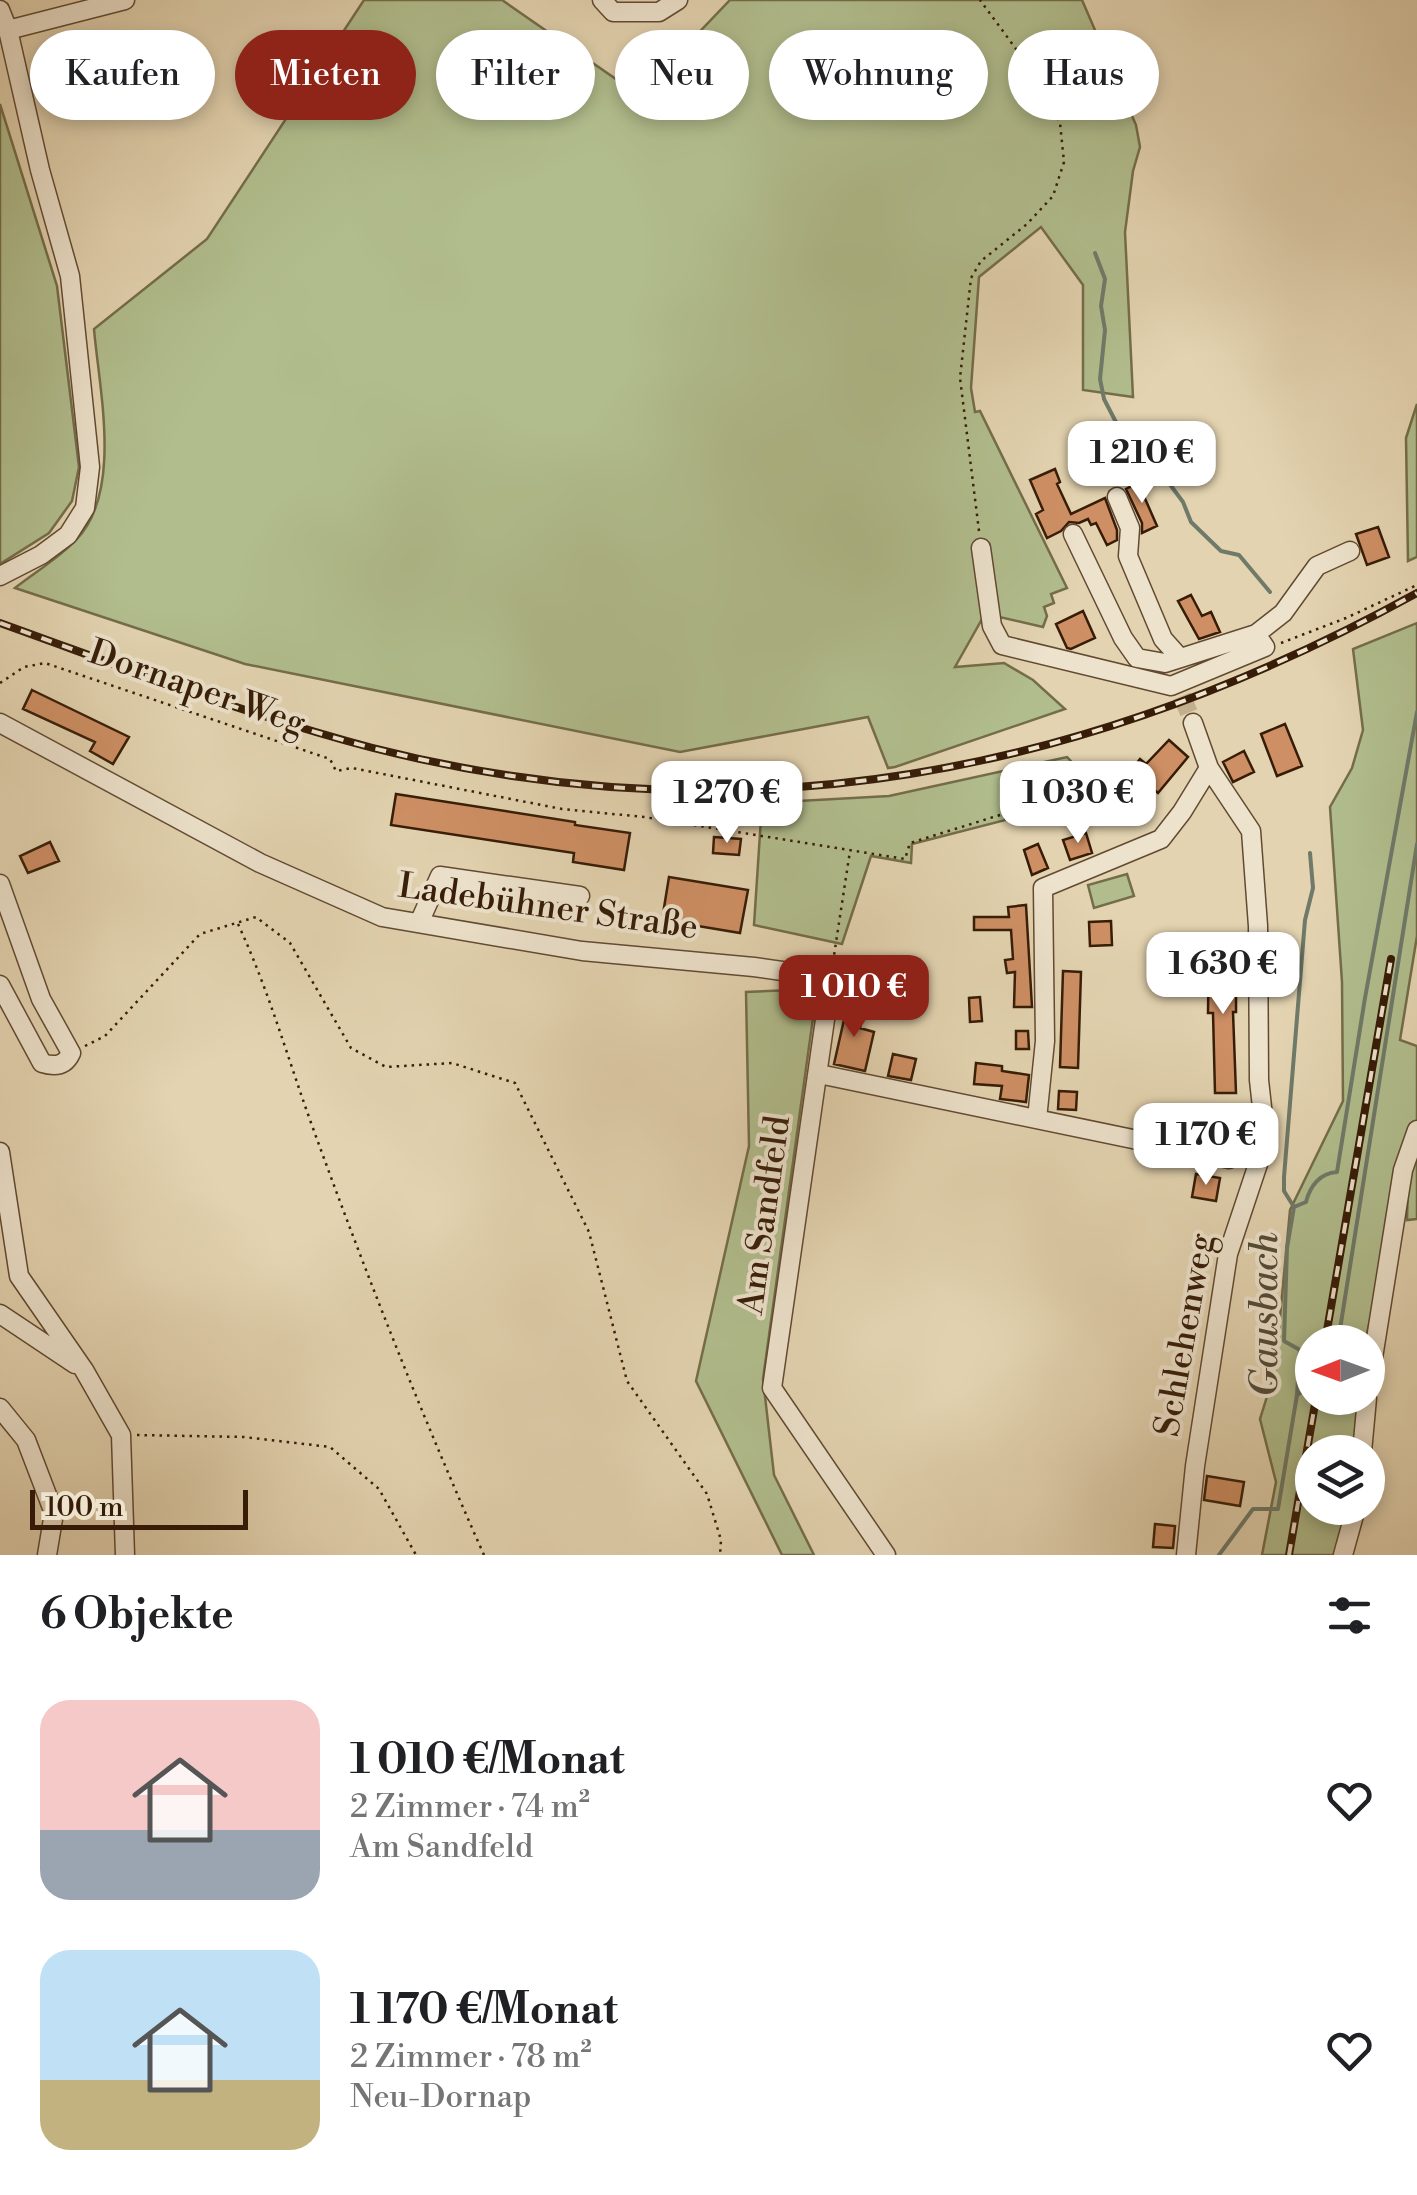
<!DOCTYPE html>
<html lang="de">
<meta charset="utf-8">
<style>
body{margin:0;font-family:"Libre Bodoni",serif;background:#f2f2f2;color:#202124;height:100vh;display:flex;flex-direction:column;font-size:38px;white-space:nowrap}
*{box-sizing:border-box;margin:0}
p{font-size:32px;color:#757577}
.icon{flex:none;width:55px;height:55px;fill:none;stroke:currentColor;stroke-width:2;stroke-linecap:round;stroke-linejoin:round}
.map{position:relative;height:1555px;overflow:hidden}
.details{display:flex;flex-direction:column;background:#fff;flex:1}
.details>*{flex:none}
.top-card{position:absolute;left:30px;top:30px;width:1358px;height:90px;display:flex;gap:20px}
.needle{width:65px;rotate:269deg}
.tools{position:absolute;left:1295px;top:1325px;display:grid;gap:20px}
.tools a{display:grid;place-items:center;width:90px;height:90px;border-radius:50%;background:#fff;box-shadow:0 5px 15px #0003;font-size:50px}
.scale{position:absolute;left:30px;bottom:25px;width:218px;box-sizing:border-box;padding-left:10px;border:5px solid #371d08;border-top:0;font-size:28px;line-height:35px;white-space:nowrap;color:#371d08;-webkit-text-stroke:8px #ede2cc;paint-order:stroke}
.price{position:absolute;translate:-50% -85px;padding:0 22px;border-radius:20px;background:#fff;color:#222;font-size:32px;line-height:65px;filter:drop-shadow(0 2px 5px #0008)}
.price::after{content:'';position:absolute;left:50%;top:60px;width:30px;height:22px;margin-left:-15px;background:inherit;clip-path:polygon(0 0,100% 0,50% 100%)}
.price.selected{background:#8f2418;color:#fff}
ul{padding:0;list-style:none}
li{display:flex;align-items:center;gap:30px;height:250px;padding:0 40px}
li span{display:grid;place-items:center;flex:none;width:280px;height:200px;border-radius:30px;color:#555}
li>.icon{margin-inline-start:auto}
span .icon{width:120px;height:120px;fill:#fffc;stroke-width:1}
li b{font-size:42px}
h2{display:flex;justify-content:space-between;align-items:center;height:120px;padding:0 40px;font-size:42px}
.tag{padding:0 35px;border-radius:45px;background:#fff;box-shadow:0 5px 15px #0003;font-size:35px;line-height:90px}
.tag.selected{background:#8f2418;color:#fff}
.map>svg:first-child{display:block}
</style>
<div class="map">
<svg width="1417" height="1555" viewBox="0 0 1417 1555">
<rect width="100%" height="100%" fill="#e3d3b0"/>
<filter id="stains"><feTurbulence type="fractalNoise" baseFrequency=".002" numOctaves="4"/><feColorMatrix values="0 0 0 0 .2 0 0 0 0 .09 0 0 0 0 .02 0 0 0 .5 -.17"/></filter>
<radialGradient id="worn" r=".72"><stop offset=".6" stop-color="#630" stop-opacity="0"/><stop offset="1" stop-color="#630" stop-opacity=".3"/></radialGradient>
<path fill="#b1bd8d" stroke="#746d4a" stroke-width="2.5" d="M364,0h138l137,95 91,-95h352l54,125 4,22 -7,24 -8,61 8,165 -50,-7v-105l-42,-58 -62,50 -8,111 4,24 5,-1 87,177 -16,6 3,9 -10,4 3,9 -4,11 -48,-11 -5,-11 -35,62 49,-4 29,17 32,29 -170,58 -7,1 -20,-51 -188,35 -435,-88 -230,-76c19,-15 44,-30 61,-48 47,-48 23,-151 18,-211l113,-90z
M0,104l57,182 22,181 -7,34 -23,32 -49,31z
M1417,404v153l-9,4 -2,-123z
M1417,623v313l-17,104 17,6v173l-10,1 1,-38 -20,61 -23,99h-53v56h48l-4,54h-44v56h35l-13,47h-72l14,-73 -16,-63 15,-48 15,-161 53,-109 -1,-119 -12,-175 22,-39 11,-38 -10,-81z
M1067,757l36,38 -191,49 -1,19 -40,-7 -29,88 -88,-19 8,-122 127,-7z
M1127,874l7,22 -40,12 -6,-23z
M817,989l-54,390 11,96 40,80h-32l-86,-174 53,-235 -3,-154z"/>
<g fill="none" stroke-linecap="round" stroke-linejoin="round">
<path stroke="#6f7a69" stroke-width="4" d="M1095,253l10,26 -4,27 4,24 -5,49 4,20 16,31 34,33 29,39 8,20 30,29 18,4 31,37
M1294,1207l-10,-16v-14l21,-257 8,-32 -3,-35
M1338,1342l79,-498
M1297,1395l12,-8
M1219,1555l34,-46h25l19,-114 3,-45 -16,-9 3,-93 7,-41 12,-5c4,-16 14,-29 31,-30l28,-174 52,-286"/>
</g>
<path fill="#ce8f64" stroke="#371d08" stroke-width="2.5" d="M1055,469l5,13 -3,2 14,30 34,-16 12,32v10l-10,5 -11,-22 -5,2 -3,-6 -9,4 -10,-1 -8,9 -14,7 -11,-24 7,-4 -13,-30z
M1141,481l6,11 -4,2 14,32 -15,7v-10l-16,-34z
M1378,527l11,30 -22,8 -11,-31z
M1191,595l11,21 9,-4 9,20 -21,7 -21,-38z
M1083,611l12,27 -24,11 -4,-1 -11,-24z
M32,690l97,47 -16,27 -23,-13 5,-9 -72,-33z
M1285,724l17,42 -25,10 -16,-42z
M1169,740l19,17 -30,36 -6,-5 -18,22 -21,-18 27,-33 6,5z
M1244,751l10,21 -21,10 -10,-20z
M396,794l179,28v3l55,8 -6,37 -51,-8 1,-9 -183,-28z
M1086,833l6,20 -22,7 -7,-20z
M714,837l27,2 -2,16 -26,-2z
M50,842l9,19 -31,12 -8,-17z
M1038,844l10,24 -16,7 -8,-25z
M669,877l79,13 -8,43 -78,-13z
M1026,905l6,102h-18l1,-35 -8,1 -2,-13 8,-1 -2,-29h-37v-13h35l-1,-10z
M1111,921l1,24 -22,1 -1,-24z
M1229,944l1,35h6v33h-3l3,81h-21l-2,-80h-5l1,-68z
M1063,971l18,1 -3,96 -18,-1z
M980,997l2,24 -12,1 -1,-24z
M848,1002l17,4 -5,22 14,4 -9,39 -31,-7z
M1016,1031h12l1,18h-13z
M893,1054l23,5 -5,21 -23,-4z
M976,1063l26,3v5l27,4 -3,27 -26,-3 2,-13 -28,-2z
M1059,1091l18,1 -1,18 -18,-1z
M1167,1110l23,4 -5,23 -23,-5z
M1196,1174l24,4 -4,23 -24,-4z
M1207,1476l37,6 -4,24 -36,-6z
M1155,1524l20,2 -2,22 -20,-1z"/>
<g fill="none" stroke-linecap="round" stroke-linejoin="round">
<path stroke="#c1af8e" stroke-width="18" stroke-dasharray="18 9" stroke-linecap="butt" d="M1182,696l11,27"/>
<g stroke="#624a32" stroke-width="21">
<path id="minor" d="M602,0l11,12h46l19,-12
M0,10l8,20 32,140 30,106 20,191 -5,41 -17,27 -27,20 -41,21
M8,30l117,-30
M1117,497l13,31 -2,28 35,83 17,19
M1073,534l50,104 14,20 28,5 91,-29 27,-21 34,-47 33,-15
M981,548l11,78 10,19 169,41 94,-39 -9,-13
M0,723l260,140 122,54 200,34 172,16 77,11 -59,410 114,167
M0,884l41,115 30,54c-6,13 -16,14 -29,10l-42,-78
M419,923l21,-47 140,20
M819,1074l410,85
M1037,1119l8,-78 -2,-153 118,-49 21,-27 27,-44
M0,1152l19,124 65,94 37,65 4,120
M0,1314l75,50
M1368,1389l35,-219 14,-40
M0,1408l26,32 28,73 -7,42
M1362,1452l5,-54
M1186,1555l9,-89 33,-212 33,-99 4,-21 -6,-54 -1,-154 -7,-95 -42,-63 -16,-45
M1343,1555l13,-47"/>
</g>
<path stroke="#371d08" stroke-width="2.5" stroke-dasharray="2.5 5" stroke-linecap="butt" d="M979,531l-19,-153 11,-100 10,-17 46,-37 26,-28 11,-34 -4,-39 -13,-32 -67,-91
M1281,643l65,-25 71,-33
M0,683l24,-16 21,-4 285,96 6,12 16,-3 210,41 82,8 261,42 5,-16 167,-52
M238,924c32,69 50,136 76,207 52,143 108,285 170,424
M833,962l17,-111
M85,1046l20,-10 95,-102 56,-17 34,26 61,105 35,19 66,-4 63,20 74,149 38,149 80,113 14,46 -1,15
M137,1435l107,2 86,10 49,42 37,66"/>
<use href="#minor" stroke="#ede2cc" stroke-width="18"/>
<g stroke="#371d08" stroke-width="8">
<path id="rail" d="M0,623c123,44 246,92 373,125 371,94 713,27 1044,-155
M1325,1342l66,-383
M1289,1555l27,-157"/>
</g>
<use href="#rail" stroke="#ede2cc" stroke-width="4" stroke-dasharray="11" stroke-linecap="butt"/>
</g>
<g text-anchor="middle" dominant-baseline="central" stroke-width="8" stroke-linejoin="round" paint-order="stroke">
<g font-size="35" fill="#371d08" stroke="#ede2cc">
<text transform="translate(197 688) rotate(19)">Dornaper Weg</text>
<text transform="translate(548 907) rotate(8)">Ladebühner Straße</text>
<text transform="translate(765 1215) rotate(-82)">Am Sandfeld</text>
<text transform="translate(1185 1335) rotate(-80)">Schlehenweg</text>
</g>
<g font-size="38" font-style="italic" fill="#534c38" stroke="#ede2cc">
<text transform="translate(1265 1315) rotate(-90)">Gausbach</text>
</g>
</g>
<rect width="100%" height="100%" filter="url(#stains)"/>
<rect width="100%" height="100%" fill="url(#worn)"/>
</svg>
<div class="tools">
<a><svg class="needle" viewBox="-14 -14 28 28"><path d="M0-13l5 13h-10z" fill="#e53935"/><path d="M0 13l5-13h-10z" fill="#757577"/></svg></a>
<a><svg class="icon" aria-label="layers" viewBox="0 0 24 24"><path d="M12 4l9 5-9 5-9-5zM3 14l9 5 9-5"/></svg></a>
</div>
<div class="scale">100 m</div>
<b class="price" style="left:1142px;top:506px">1 210 €</b>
<b class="price" style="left:727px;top:846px">1 270 €</b>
<b class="price" style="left:1078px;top:846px">1 030 €</b>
<b class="price" style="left:1223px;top:1017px">1 630 €</b>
<b class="price selected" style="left:854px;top:1040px">1 010 €</b>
<b class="price" style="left:1206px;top:1188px">1 170 €</b>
<div class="top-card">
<a class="tag">Kaufen</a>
<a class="tag selected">Mieten</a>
<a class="tag">Filter</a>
<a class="tag">Neu</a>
<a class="tag">Wohnung</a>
<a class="tag">Haus</a>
</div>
</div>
<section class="details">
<h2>6 Objekte<svg class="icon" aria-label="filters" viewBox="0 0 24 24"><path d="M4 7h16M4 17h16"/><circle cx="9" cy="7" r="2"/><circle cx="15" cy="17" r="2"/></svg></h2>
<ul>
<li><span style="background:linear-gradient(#f6c9c9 65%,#9aa5b1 0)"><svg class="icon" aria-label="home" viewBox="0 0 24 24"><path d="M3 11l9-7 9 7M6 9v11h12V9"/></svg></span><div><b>1 010 €/Monat</b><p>2 Zimmer · 74 m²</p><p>Am Sandfeld</p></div><svg class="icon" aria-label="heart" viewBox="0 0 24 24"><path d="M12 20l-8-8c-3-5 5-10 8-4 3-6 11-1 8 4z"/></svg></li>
<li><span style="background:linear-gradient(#bfe0f5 65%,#c2b280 0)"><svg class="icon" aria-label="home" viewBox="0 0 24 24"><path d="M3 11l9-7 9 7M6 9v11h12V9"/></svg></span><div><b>1 170 €/Monat</b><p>2 Zimmer · 78 m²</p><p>Neu-Dornap</p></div><svg class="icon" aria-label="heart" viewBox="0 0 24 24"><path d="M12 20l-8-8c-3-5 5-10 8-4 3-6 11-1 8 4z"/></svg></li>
</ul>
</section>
